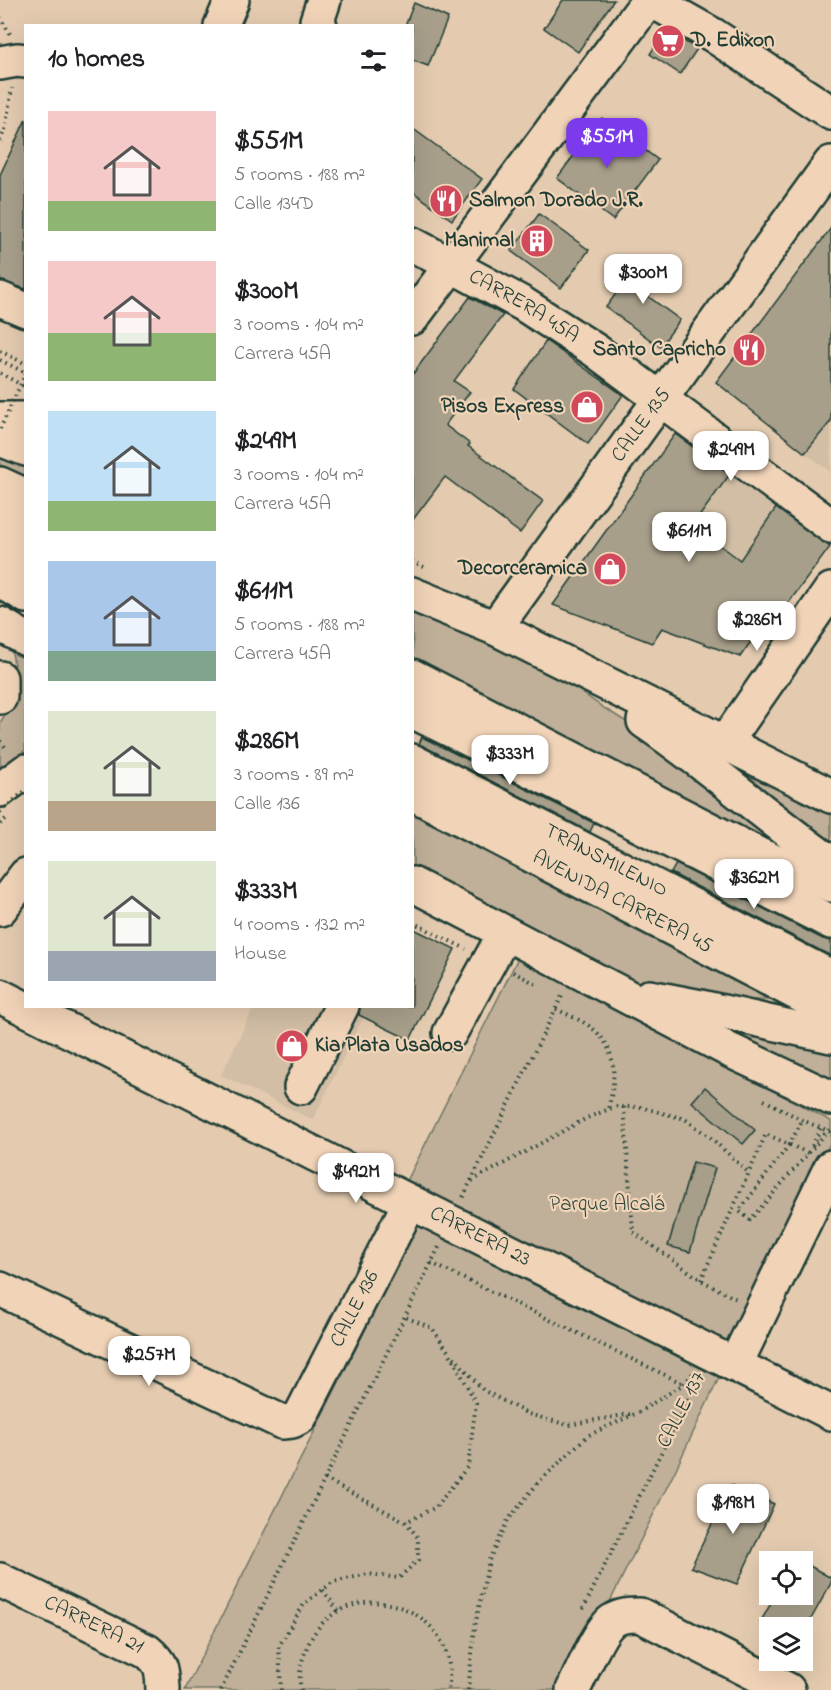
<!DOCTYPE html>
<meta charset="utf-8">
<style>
body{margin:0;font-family:"Indie Flower",sans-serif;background:#f2f2f2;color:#202124;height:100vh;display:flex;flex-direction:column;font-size:22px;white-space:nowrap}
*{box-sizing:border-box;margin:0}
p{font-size:20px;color:#757577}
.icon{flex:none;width:33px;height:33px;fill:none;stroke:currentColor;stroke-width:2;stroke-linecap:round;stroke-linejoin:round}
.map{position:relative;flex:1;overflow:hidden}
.panel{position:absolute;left:24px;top:24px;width:390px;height:984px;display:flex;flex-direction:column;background:#fff;border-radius:0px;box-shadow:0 6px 24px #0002}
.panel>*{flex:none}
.buttons{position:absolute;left:759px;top:1551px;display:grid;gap:12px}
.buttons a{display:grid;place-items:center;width:54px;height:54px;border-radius:0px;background:#fff;box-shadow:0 6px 24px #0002;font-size:30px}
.price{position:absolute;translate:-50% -51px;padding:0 14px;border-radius:12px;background:#fff;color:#222;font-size:20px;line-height:39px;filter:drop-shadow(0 2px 3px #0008)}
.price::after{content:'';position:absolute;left:50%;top:36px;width:18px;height:14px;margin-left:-9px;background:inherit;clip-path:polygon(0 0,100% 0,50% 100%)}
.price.on{background:#7c3aed;color:#fff}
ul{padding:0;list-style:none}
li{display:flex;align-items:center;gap:18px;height:150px;padding:0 24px}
li span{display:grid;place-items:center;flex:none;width:168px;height:120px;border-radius:0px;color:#555}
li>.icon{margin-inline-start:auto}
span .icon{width:72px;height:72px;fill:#fffc;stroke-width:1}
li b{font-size:26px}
h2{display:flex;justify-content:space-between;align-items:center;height:72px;padding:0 24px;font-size:26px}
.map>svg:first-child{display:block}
</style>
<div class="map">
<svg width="831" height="1690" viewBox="0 0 831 1690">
<rect width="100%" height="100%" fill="#e4cbb0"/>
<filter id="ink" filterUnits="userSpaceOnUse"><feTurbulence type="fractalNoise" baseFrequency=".0167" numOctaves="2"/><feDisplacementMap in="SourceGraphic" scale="12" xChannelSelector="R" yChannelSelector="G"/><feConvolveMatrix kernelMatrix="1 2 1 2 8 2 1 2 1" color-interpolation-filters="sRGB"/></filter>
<g filter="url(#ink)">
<path fill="#d2bea5" d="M831,421v51l-26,-19z
M730,473l46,35 -16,24 47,45 -15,22 -99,-74z
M254,1007h114l-55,113 -92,-45z"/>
<path fill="#c0b099" stroke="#707666" stroke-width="1.5" d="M0,451l25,10v15l-25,-11z
M412,604l143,70 49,34 47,29 142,115 -380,-193z
M11,647l14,11v92l-25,20v-47l14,-24 1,-29z
M740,771l91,42v38z
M412,814l358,186h-41l-70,-10 -43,-12 -203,-108z
M518,958l313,163v20l-157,332 -108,217h-381l248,-496 -26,-13z
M704,1025l127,27v31z"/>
<path fill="#a79f8a" stroke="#1f3d34" stroke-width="1.5" d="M563,0h51l-36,52 -34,-24z
M414,3l34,15 -20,48 -16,-6v-34h-7z
M666,30l31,19 -17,25 -30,-20z
M602,118l56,42 -45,60 -56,-42z
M26,119v170l-26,-8v-106z
M412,128l70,51 -30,41 -40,-29z
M539,214l50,36 -28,38 -50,-37z
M831,228v193l-26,32 -89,-71z
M643,257l19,14 -17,23 35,26 -20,27 -54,-40z
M470,297l33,18 -49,66 16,11 -25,33 25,19 -2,2 75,55 -23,32 -75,-56 -33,44v-146z
M546,341l77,54 -35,49 -74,-55z
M675,434l55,40 -37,51 47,35 36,-52 54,39 -57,77 -6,-5 -27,38 -78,-29 -10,15 -99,-38z
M422,737l172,86 -4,9 -171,-88z
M676,864l147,75 8,2v15l-160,-83z
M412,928l43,21 -45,91 -51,-25 1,-9h52z
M705,1087l50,43 -12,14 -51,-42z
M693,1162l22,6 -25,84 -22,-6z
M731,1485l43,19 -37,80 -46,-17z
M796,1558l35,20v5l-25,45h-34l-12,-5 16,-29h26v-32h-7z"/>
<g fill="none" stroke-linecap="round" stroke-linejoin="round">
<g stroke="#1f3d34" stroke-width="38">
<g id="minor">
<path d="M651,0l62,35 118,78"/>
<path d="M221,26l11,-26"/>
<path d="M320,26l-3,-5 7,-21"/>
<path d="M0,63l17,-3 9,1"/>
<path id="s1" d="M412,244l111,60 73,47 235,175"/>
<path d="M0,299l26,11"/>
<path d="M412,318l237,-318"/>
<path d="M0,514l26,14"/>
<path d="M0,548l26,14"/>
<path id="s2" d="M495,628l336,-465"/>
<path d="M412,711c141,69 279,141 419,211"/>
<path d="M725,743l106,-153"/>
<path id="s3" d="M412,761l419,216"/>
<path d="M0,909l26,-34"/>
<path id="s4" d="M0,996l831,417"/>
<path d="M450,1033l55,-100"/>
<path d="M301,1087l41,-81"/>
<path id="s5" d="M0,1289l282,133 10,-1 8,-4 110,-215"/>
<path d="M735,1365l96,-198"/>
<path id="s6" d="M0,1580l147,71c16,13 15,19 16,39"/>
<path d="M573,1690c8,-16 26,-60 39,-69 9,-6 18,-6 28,-6l148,75"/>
</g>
</g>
<g stroke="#1f3d34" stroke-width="38">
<g id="highway">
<path d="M0,419h26"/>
<path d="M0,439l26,10"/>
<path d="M0,484l26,12"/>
<path d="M0,580l26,16"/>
<path d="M412,594l83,34 336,168"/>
<path d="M0,624l26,15"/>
<path d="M412,676l347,179 72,30"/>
<path d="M0,678v19"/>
<path d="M644,721c65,44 123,97 187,142"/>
<path d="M0,790l26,-19"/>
<path id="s7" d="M412,793l419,218"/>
<path d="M412,884l319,167 100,47"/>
<path d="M649,997l52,10 130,29"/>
</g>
</g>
<path stroke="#1f3d34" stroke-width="4" stroke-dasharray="1.5 4.5" stroke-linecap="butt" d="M0,17l10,17
M0,141l5,-11 7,-42
M0,351l26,13
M0,360l26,13
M0,373l18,10
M22,385l4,2
M412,561l12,6
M0,741l7,8
M0,824l8,-7
M412,922l54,27
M513,972l25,13
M556,1009c10,5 21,9 30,15 32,20 31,52 22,85
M764,1100l38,20 29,12
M624,1107l9,125 68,48 35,19
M789,1145l14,-26
M812,1146l9,-18
M472,1181l115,-63 27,-11h26l45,12 26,19 38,35
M463,1197l100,-203
M431,1263l253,121
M701,1280l65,-146 42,19
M454,1357l29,33 45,24 40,11 62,-11
M325,1479l81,43 30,-15 32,-41 8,-63 -24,-46 -20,-29 -27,-11
M323,1590l16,22
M583,1609l116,-232
M221,1690l218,-443
M281,1690l-2,-44 25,-42 29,-22 35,-8 31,4 19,-18v-22l-12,-16
M301,1690c-3,-13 0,-28 5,-40 31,-84 159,-48 142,40
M468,1690l7,-64 14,-66 19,-40 29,-36 50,-48 50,-23 47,-29 9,-11"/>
<use href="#minor" stroke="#f1d4b8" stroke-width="33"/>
<use href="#highway" stroke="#f1d4b8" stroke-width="33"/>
<path stroke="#1f3d34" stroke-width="4" stroke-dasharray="1.5 4.5" stroke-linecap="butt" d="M0,429l26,-56
M0,812l26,-22
M789,1145l-50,66 11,9 81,-93"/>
</g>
</g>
<defs>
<g id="supermarket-disc" transform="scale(1.725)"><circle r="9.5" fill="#d1495b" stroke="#f1d4b8"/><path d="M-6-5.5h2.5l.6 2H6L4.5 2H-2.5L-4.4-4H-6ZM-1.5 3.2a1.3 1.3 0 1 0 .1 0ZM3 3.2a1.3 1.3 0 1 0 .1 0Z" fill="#fff"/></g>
<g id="restaurant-disc" transform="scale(1.725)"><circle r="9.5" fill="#d1495b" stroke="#f1d4b8"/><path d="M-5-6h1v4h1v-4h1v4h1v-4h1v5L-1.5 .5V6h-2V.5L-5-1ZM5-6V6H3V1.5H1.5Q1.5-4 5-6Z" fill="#fff"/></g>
<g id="building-disc" transform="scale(1.725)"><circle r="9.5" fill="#d1495b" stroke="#f1d4b8"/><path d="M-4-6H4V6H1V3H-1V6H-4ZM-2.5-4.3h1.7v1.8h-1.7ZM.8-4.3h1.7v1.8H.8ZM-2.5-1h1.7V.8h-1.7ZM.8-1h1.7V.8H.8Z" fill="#fff"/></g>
<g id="shop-disc" transform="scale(1.725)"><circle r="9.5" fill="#d1495b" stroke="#f1d4b8"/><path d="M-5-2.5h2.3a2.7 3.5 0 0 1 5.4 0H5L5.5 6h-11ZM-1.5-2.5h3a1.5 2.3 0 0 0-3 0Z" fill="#fff"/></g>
</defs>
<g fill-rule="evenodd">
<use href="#supermarket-disc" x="668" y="41"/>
<use href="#restaurant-disc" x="446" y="201"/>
<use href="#building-disc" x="537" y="241"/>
<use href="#restaurant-disc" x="749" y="350"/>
<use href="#shop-disc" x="587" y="407"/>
<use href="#shop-disc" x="610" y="569"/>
<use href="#shop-disc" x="292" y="1046"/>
</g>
<g text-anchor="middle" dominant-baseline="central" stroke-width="4.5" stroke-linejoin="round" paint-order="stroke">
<g font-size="21" font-weight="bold" fill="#1f3d34" stroke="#f1d4b8" text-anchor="end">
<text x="691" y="41" text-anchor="start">D. Edixon</text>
<text x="469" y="201" text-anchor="start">Salmon Dorado J.R.</text>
<text x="514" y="241">Manimal</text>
<text x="726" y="350">Santo Capricho</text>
<text x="564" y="407">Pisos Express</text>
<text x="587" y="569">Decorceramica</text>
<text x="315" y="1046" text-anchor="start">Kia Plata Usados</text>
</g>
<g font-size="21" fill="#1f3d34" stroke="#f1d4b8">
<text stroke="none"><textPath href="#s1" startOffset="128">CARRERA 45A</textPath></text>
<text stroke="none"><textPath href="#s2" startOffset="250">CALLE 135</textPath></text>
<text stroke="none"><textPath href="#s3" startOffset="218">TRANSMILENIO</textPath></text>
<text stroke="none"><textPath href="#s7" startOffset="237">AVENIDA CARRERA 45</textPath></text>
<text stroke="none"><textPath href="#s4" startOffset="537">CARRERA 23</textPath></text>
<text stroke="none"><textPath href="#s5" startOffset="452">CALLE 136</textPath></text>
<text transform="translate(682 1410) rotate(-63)">CALLE 137</text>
<text stroke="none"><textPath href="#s6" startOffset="104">CARRERA 21</textPath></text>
</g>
<g font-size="21" fill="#2f483e" stroke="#f1d4b8">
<text x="607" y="1205">Parque Alcalá</text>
</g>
</g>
</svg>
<div class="buttons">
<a><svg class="icon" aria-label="locate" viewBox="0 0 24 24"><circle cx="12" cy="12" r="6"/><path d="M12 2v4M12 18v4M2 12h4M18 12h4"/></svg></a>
<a><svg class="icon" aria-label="layers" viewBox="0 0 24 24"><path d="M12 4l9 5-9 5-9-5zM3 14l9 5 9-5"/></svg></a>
</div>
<b class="price on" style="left:607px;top:169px">$551M</b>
<b class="price" style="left:643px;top:305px">$300M</b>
<b class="price" style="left:731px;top:482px">$249M</b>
<b class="price" style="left:689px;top:563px">$611M</b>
<b class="price" style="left:757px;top:652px">$286M</b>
<b class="price" style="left:510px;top:786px">$333M</b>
<b class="price" style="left:754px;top:910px">$362M</b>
<b class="price" style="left:356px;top:1204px">$492M</b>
<b class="price" style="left:149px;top:1387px">$257M</b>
<b class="price" style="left:733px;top:1535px">$198M</b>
<section class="panel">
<h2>10 homes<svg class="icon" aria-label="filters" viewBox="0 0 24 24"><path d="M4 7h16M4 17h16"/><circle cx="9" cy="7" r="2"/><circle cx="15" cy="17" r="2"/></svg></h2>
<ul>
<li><span style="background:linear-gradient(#f6c9c9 75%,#8fb573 0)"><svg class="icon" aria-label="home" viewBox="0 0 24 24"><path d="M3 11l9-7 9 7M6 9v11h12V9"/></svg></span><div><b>$551M</b><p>5 rooms · 188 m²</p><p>Calle 134D</p></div></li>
<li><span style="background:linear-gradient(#f6c9c9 60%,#8fb573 0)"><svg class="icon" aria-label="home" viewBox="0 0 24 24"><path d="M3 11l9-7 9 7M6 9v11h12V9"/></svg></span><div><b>$300M</b><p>3 rooms · 104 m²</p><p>Carrera 45A</p></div></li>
<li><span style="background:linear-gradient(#bfe0f5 75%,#8fb573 0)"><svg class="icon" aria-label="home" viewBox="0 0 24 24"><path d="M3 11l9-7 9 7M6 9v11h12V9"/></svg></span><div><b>$249M</b><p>3 rooms · 104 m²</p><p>Carrera 45A</p></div></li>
<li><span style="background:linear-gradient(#a9c7e8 75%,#7fa58c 0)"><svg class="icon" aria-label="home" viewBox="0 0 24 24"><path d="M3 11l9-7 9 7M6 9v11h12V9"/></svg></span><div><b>$611M</b><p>5 rooms · 188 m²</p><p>Carrera 45A</p></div></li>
<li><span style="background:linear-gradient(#dfe7d0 75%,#b9a48a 0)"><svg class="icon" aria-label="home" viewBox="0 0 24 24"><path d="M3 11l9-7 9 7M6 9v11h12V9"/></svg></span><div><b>$286M</b><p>3 rooms · 89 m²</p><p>Calle 136</p></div></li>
<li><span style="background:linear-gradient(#dfe7d0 75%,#9aa5b1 0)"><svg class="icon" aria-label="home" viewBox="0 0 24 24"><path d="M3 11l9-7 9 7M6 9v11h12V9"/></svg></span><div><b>$333M</b><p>4 rooms · 132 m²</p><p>House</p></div></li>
</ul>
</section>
</div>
